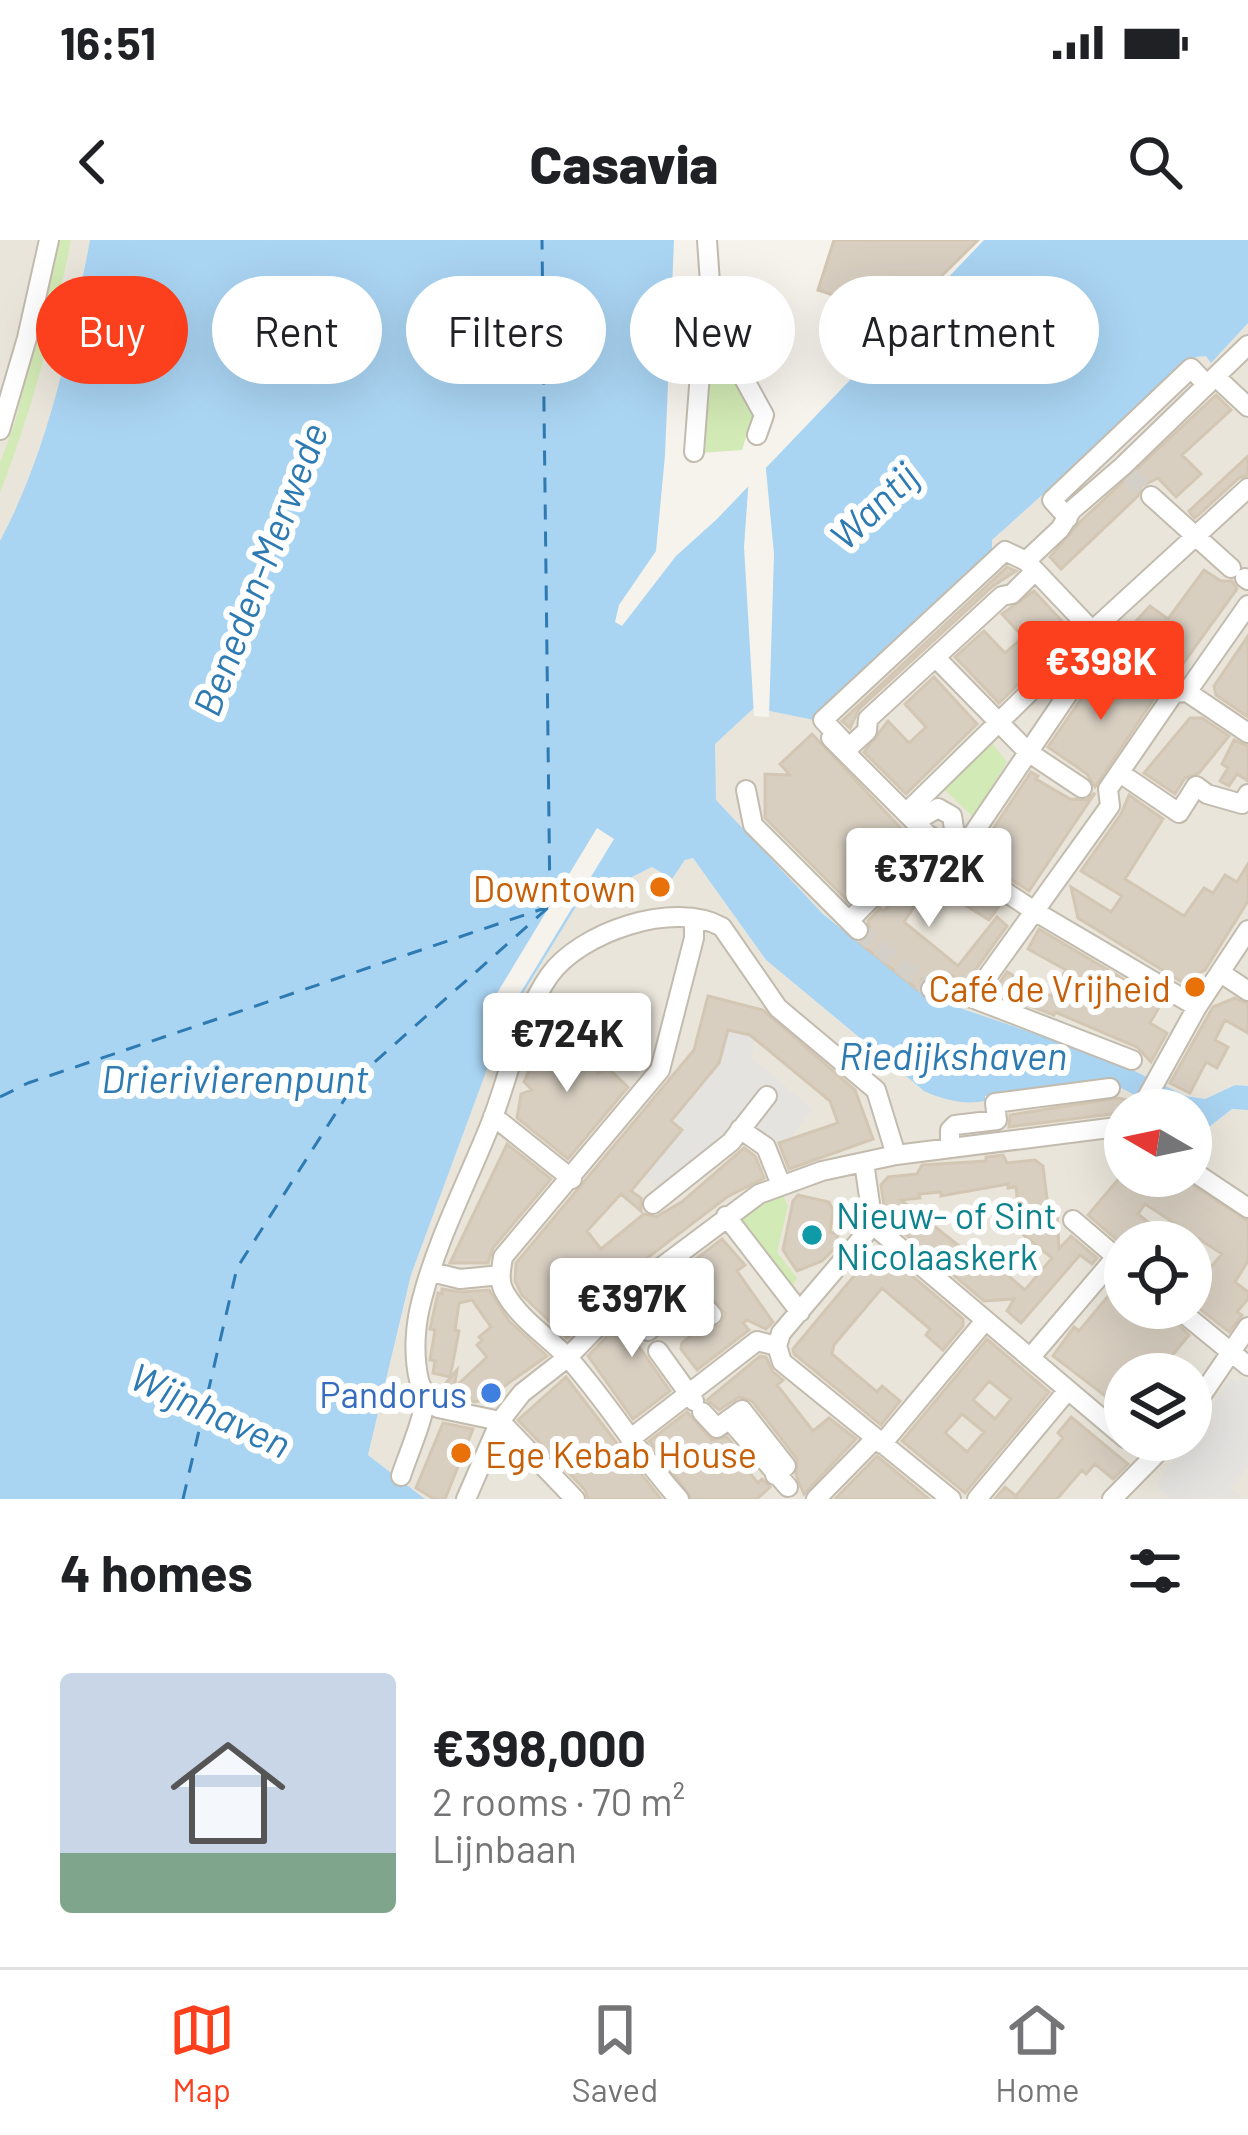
<!DOCTYPE html>
<meta charset="utf-8">
<style>
body{margin:0;font-family:Barlow,sans-serif;background:#f2f2f2;color:#202124;height:100vh;display:flex;flex-direction:column;font-size:45px;white-space:nowrap}
*{box-sizing:border-box;margin:0}
p{font-size:39px;color:#757577}
.icon{flex:none;width:66px;height:66px;fill:none;stroke:currentColor;stroke-width:2;stroke-linecap:round;stroke-linejoin:round}
.map{position:relative;height:1259px;overflow:hidden}
.details{display:flex;flex-direction:column;background:#fff;flex:1}
.details>*{flex:none}
.top-card{position:absolute;left:36px;top:36px;width:1176px;height:108px;display:flex;gap:24px}
.needle{width:78px;rotate:279deg}
.buttons{position:absolute;left:1104px;top:849px;display:grid;gap:24px}
.buttons a{display:grid;place-items:center;width:108px;height:108px;border-radius:50%;background:#fff;box-shadow:0 12px 48px #0002;font-size:60px}
.price{position:absolute;translate:-50% -102px;padding:0 27px;border-radius:12px;background:#fff;color:#222;font-size:39px;line-height:78px;filter:drop-shadow(0 3px 6px #0008)}
.price::after{content:'';position:absolute;left:50%;top:72px;width:36px;height:27px;margin-left:-18px;background:inherit;clip-path:polygon(0 0,100% 0,50% 100%)}
.price.on{background:#fc3f1d;color:#fff}
ul{padding:0;list-style:none}
li{display:flex;align-items:center;gap:36px;height:300px;padding:0 60px}
li+li{border-top:3px solid #e0e0e0}
li span{display:grid;place-items:center;flex:none;width:336px;height:240px;border-radius:12px;color:#555}
li>.icon{margin-inline-start:auto}
span .icon{width:144px;height:144px;fill:#fffc;stroke-width:1}
li b{font-size:51px}
h2{display:flex;justify-content:space-between;align-items:center;height:144px;padding:0 60px;font-size:51px}
.pill{padding:0 42px;border-radius:54px;background:#fff;box-shadow:0 12px 48px #0002;font-size:42px;line-height:108px}
.pill.on{background:#fc3f1d;color:#fff}
.status{display:flex;justify-content:space-between;align-items:center;height:84px;padding:0 60px;background:#fff;direction:ltr}
.status svg{height:33px;fill:currentColor}
header{display:flex;justify-content:space-between;align-items:center;height:156px;padding:0 60px;background:#fff;font-size:54px;font-weight:800}
.dock{display:flex;justify-content:space-around;align-items:center;height:168px;border-top:3px solid #e0e0e0;background:#fff;font-size:33px;color:#757577}
.dock a{display:grid;justify-items:center;gap:6px}
.dock .on{color:#fc3f1d}
.map>svg:first-child{display:block}
</style>
<div class="status"><b>16:51</b><svg viewBox="0 0 49 12"><path d="M0 12V9h3v3zM5 12V6h3v6zM10 12V3h3v9zM15 12V0h3v12zM26 1h20v11H26zM47 4h2v5h-2z"/></svg></div>
<header><svg class="icon" aria-label="back" viewBox="0 0 24 24"><path d="M15 5l-7 7 7 7"/></svg>Casavia<svg class="icon" aria-label="search" viewBox="0 0 24 24"><circle cx="10" cy="10" r="6"/><path d="M15 15l6 6"/></svg></header>
<div class="map">
<svg width="1248" height="1259" viewBox="0 0 1248 1259">
<rect width="100%" height="100%" fill="#f6f3ec"/>
<path fill="#eae5da" fill-rule="evenodd" d="M0,0h96l-30,141 -66,177z
M1248,83v763l-13,-1 -30,14 -19,-3 -74,-36 -187,-64 -102,-82 -108,-114v-56l39,-36 66,13 172,-170v-11l204,-183 10,-1 6,5z
M693,618l73,102 158,131 60,6 127,-14 10,3 44,24h-40v66h66v-50l5,3 13,-2 23,-18 16,1v389h-823l-57,-44 43,-180 92,-249 88,-145 10,5 17,-2 34,-17 20,12 14,-20zM1125,1002h66v66h-66zM1125,1134h66v66h-66z"/>
<path fill="#d2eab5" d="M58,0h13c-17,86 -39,171 -71,253v-30l16,-44z
M705,77l50,91 -13,42 -42,3z
M992,503l15,19 -34,55 -28,-27z
M783,955l5,11 -11,46 20,26 -4,8 -52,-65 15,-13z"/>
<path fill="#e5e3e0" d="M728,789l26,7 -2,22 61,51 -25,32 -14,2 -13,12 -13,-9 -6,2 -29,15 -46,32 -24,-19 38,-46 -12,-9 50,-58z
M1230,1138l8,6 4,-6 6,4v83l-17,25 11,7 -70,2 -13,-10 -1,-7z"/>
<path fill="#a9d4f2" d="M90,0h584l-9,215 -9,96 -37,54 -4,17 7,4 54,-70 41,-37 267,-279h264v83l-37,40 -5,-7 -10,1 -204,183v10l4,6 -177,165 -65,-13 -39,36 1,56 107,114 102,82 187,64 74,36 19,3 30,-14 13,1v24l-16,-1 -23,18 -13,2 -5,-3v-16h-26l-54,-27 -126,13v5c-22,4 -41,-1 -61,-10l-158,-131 -73,-102 -8,2 -13,19 -20,-12 -34,17 -27,-2 -88,144 -92,249 -43,180 57,44h-425v-958c49,-92 71,-200 90,-301z"/>
<path fill="#f6f3ec" d="M765,219l9,95 -5,163 -15,-1 -10,-169 5,-71z
M597,588l17,11 -112,184 -17,-10z"/>
<g fill="none" stroke-linecap="round" stroke-linejoin="round">
<path stroke="#2e7ab2" stroke-width="3" stroke-dasharray="15 12" stroke-linecap="butt" d="M0,857l28,-14 520,-176
M183,1259l54,-231 123,-193 190,-169 -8,-666"/>
</g>
<path fill="#d8cfc1" stroke="#d3c7b4" stroke-width="3" fill-rule="evenodd" d="M834,0h144l-78,77 -82,-27z
M1216,155l15,15 -49,45 19,19 -25,23 -18,-19 -16,8 -4,10 -77,73 -11,-12 31,-36z
M1248,216v19l-9,3 -44,40 -4,-4 -2,-3z
M1007,327l9,4 -23,15 -134,123 -9,19 -8,-7z
M1204,330l17,11h11l5,8 -60,83 -53,-38 26,-28 18,13z
M1034,351l38,41 -73,71 -44,-46 29,-26 21,22 16,-14 15,15 17,-16 -14,-16 -16,15 -21,-23z
M1248,396v81l-32,-22 -2,-9z
M1105,424l50,33 -60,90 -8,-13 -39,-27z
M934,437l43,47 -71,70 -42,-42 24,-31 21,22 17,-16 -21,-23z
M1190,478h12l27,18 -30,37 -14,5 -10,16 -31,-21z
M812,494l99,105 -62,63 -84,-84v-44l25,1 -10,-11z
M1234,500l14,6v35l-11,-7 -8,12 -9,-5 8,-13 -6,-4z
M1031,532l7,4 -2,3 34,20 17,1 8,-7 -66,98 -54,-35z
M1129,555l34,24 -38,60 59,37 20,-28 9,5 12,-18 12,7 11,-18v37l-43,69 -11,5 5,4 -6,10 -115,-71 -7,-31 40,25 11,-16 -41,-25 40,-57z
M929,619l71,46 -11,15 -59,-37 -26,39 54,44 39,-49 10,9 -41,57 -22,-11 -4,5 -18,2 -4,11 -58,-47 11,-8 -3,-14 12,-13 4,3z
M1039,689l123,73 -12,21 17,10 -16,29 -14,-15 -82,-35 -1,3 -61,-23 14,-20 44,24 15,-26 -38,-21z
M708,756l55,14 92,80 18,49 -84,30 -10,-26 59,-20 -8,-22 -80,-66 -22,-5 -9,33 -48,58 11,9 -51,61 10,7v13l-20,-17 -34,37 14,18 43,-35 12,3 27,-16 61,-53 11,8 9,22 -37,19 -93,71 -67,70 -45,-43 -7,-14 1,-18 178,-213z
M1235,758l13,6v29l-23,-13 -10,20 13,7 -11,21 -11,-6 -16,31 -20,-10 43,-76z
M538,798l45,12 17,12 -2,11 11,-4 19,18 -60,72 -51,-41 4,-24 11,-4 -8,-8 6,-14 10,-2 -9,-9z
M1118,858l9,2 -8,13 -110,14 1,-12z
M507,904l44,35 -58,69 -5,15h-38z
M1003,915l4,8 28,-3 8,6 5,41 9,7 2,35 12,-13 26,22 -5,6 -12,-9 -59,68 -14,-12 7,-12 -30,2 -98,-83 -5,-33 7,-8 29,-3 5,-9 64,-4v-4zM1008,944v4l8,-1 3,29 8,5 -8,10 33,27 -27,32 -33,-28 -5,6 -86,-68 19,-2 -1,-4 22,-2v4z
M1121,936h58l69,45v40l-13,21 13,10v7l-11,13 5,3 -13,17 -38,-30v-12l31,-36 -77,-50 -7,10 35,28h-48v5l-37,-32z
M798,955l31,7 4,8 -3,22 8,2 -3,14 -13,13 -25,10 -14,-21 10,-49z
M722,999l23,26 -8,6 36,51 -7,7 -19,-9 -4,3 6,7 -52,40 -16,-21 1,-6 21,-18 17,1 5,-12 -38,-48z
M874,1012h10l79,67v7l-20,24 -17,-15 4,-6 -48,-41 -48,57 -2,9 45,38 5,-6 18,15 -19,24 -87,-71 -1,-5z
M1125,1036v32h15l16,13 8,-10 25,24 -32,39h-32v37l-72,-55 21,-29 5,4z
M666,1042l9,10 -36,29 -6,17 37,53 -37,28 -45,-63 53,-55z
M442,1049l19,3 28,-2 20,31 38,35 -61,43 -10,3 -30,-6 3,-2 -8,-5 16,-19 -3,18 33,-31 -10,-12 5,-5 -3,-3 12,-10 -19,-27 -13,3 -4,27 4,1 -9,46 -17,-4 2,-12 -5,-1 5,-30 -5,-1 8,-36 4,1z
M987,1099l62,53 -84,101 -63,-52zM989,1141l22,18 -16,20 -22,-19zM962,1174l22,18 -17,20 -22,-19z
M760,1116l6,1 7,15 10,8 -6,5 36,46 16,-13 27,21 -52,55 -8,-19 1,-16 -45,-58 -13,-4 -20,13 -12,-10z
M566,1137l53,69 42,53h-73l-3,-9 -67,-70z
M687,1172l25,28 15,-3 11,13 -4,4 24,29 4,-4 8,8 -13,12h-65l-43,-58z
M1071,1177l57,47 -15,15 -18,-15 -9,10 -4,-4 -25,29h-62l10,-12 11,9 47,-58 -5,-5z
M443,1183l30,6 -28,70h-11l-18,-11z
M877,1216l52,43h-94z"/>
<g fill="none" stroke-linecap="round" stroke-linejoin="round">
<path stroke="#d4d0c8" stroke-width="18" stroke-dasharray="18 9" stroke-linecap="butt" d="M1130,235l21,21
M858,690l73,59"/>
<g stroke="#c2bbae" stroke-width="22">
<path id="minor" d="M707,0l3,43
M704,66l60,109 -7,20
M1217,138l31,29
M0,190l27,-92 22,-98
M694,212l12,-158
M1151,256l80,72
M1068,278l-16,-18 139,-132 16,17
M1026,321l34,-32 12,-19 51,-44 125,-121
M1245,338l3,2
M936,418l92,94 54,36
M1187,452l61,41
M831,498l115,115 90,59 161,95
M838,504l4,-4 -19,-20 182,-169 21,10 77,81 71,51
M845,511l22,-20 1,-12 134,-123 10,-2 23,-23
M1120,533l59,40 17,-27 11,8 35,10 6,-10
M746,550l7,35 105,105
M907,572l185,-181 156,-143
M916,581l22,-13 14,8 3,19 -9,18
M956,619l147,-217
M849,681l83,-84
M1221,733l27,18
M931,749l41,9 160,62
M972,758l138,-192 -2,-17 66,-96 13,-1 61,-87
M1140,870l57,-103 51,-77
M493,876l79,63
M740,889l26,18 15,38
M950,908v-18l5,-5 42,-5 -2,-17 115,-15
M864,922l9,63 252,213
M1191,930l57,38
M653,964l78,-62 36,-46
M726,976l74,96
M1073,980l48,41
M667,1023l45,52
M431,1032l29,7 31,-3
M1177,1068l71,58
M648,1091l46,-37
M777,1106l5,16 169,137
M777,1106l4,-13 92,-108
M658,1111l36,50
M1030,1118l86,-101
M425,1157l13,11 62,13 75,78
M1191,1171l57,-84
M702,1172l15,16 25,-18 44,56 -11,9
M729,1179l59,68
M630,1199l127,-98 20,5
M882,1204l102,-122
M401,1236c6,-19 25,-62 24,-79 0,-6 -5,-11 -6,-17 -6,-26 -4,-56 3,-81 16,-62 47,-120 70,-179 18,-47 28,-102 57,-144 31,-44 125,-76 173,-49l56,81 98,82 20,65
M466,1259l34,-78 22,-28 46,-36 72,-74 119,-89 63,-23 74,-16 229,-29
M679,1259c-40,-44 -70,-95 -109,-139 -21,-23 -49,-39 -65,-67 -7,-11 -4,-23 -2,-36l157,-187 34,-132v-20
M816,1259l59,-60
M977,1259l91,-109
M1112,1259l58,-59"/>
</g>
<use href="#minor" stroke="#fff" stroke-width="18"/>
</g>
<g fill="#e8710a" stroke="#fff" stroke-width="4.5">
<circle cx="660" cy="647" r="12"/>
<circle cx="1195" cy="747" r="12"/>
<circle cx="461" cy="1213" r="12"/>
</g>
<circle fill="#0f9aa8" stroke="#fff" stroke-width="4.5" cx="812" cy="995" r="12"/>
<circle fill="#3f7fe0" stroke="#fff" stroke-width="4.5" cx="491" cy="1153" r="12"/>
<g text-anchor="middle" dominant-baseline="central" stroke-width="12" stroke-linejoin="round" paint-order="stroke">
<g font-size="36" fill="#c56008" stroke="#fff" text-anchor="end">
<text x="636" y="647">Downtown</text>
<text x="1171" y="747">Café de Vrijheid</text>
<text x="485" y="1213" text-anchor="start">Ege Kebab House</text>
</g>
<g font-size="36" fill="#0d838f" stroke="#fff" text-anchor="start">
<text x="836" y="974">Nieuw- of Sint<tspan x="836" dy="41">Nicolaaskerk</tspan></text>
</g>
<g font-size="36" fill="#366cbe" stroke="#fff" text-anchor="end">
<text x="467" y="1153">Pandorus</text>
</g>
<g font-size="39" font-style="italic" fill="#2e7ab2" stroke="#fff">
<text transform="translate(873 265) rotate(-44)">Wantij</text>
<text transform="translate(259 329) rotate(-69)">Beneden-Merwede</text>
<text x="953" y="814">Riedijkshaven</text>
<text x="235" y="837">Drierivierenpunt</text>
<text transform="translate(211 1169) rotate(25)">Wijnhaven</text>
</g>
</g>
</svg>
<div class="buttons">
<a><svg class="needle" viewBox="-14 -14 28 28"><path d="M0-13l5 13h-10z" fill="#e53935"/><path d="M0 13l5-13h-10z" fill="#757577"/></svg></a>
<a><svg class="icon" aria-label="locate" viewBox="0 0 24 24"><circle cx="12" cy="12" r="6"/><path d="M12 2v4M12 18v4M2 12h4M18 12h4"/></svg></a>
<a><svg class="icon" aria-label="layers" viewBox="0 0 24 24"><path d="M12 4l9 5-9 5-9-5zM3 14l9 5 9-5"/></svg></a>
</div>
<b class="price on" style="left:1101px;top:483px">€398K</b>
<b class="price" style="left:929px;top:690px">€372K</b>
<b class="price" style="left:567px;top:855px">€724K</b>
<b class="price" style="left:632px;top:1120px">€397K</b>
<div class="top-card">
<a class="pill on">Buy</a>
<a class="pill">Rent</a>
<a class="pill">Filters</a>
<a class="pill">New</a>
<a class="pill">Apartment</a>
</div>
</div>
<section class="details">
<h2>4 homes<svg class="icon" aria-label="filters" viewBox="0 0 24 24"><path d="M4 7h16M4 17h16"/><circle cx="9" cy="7" r="2"/><circle cx="15" cy="17" r="2"/></svg></h2>
<ul>
<li><span style="background:linear-gradient(#c9d6e8 75%,#7fa58c 0)"><svg class="icon" aria-label="home" viewBox="0 0 24 24"><path d="M3 11l9-7 9 7M6 9v11h12V9"/></svg></span><div><b>€398,000</b><p>2 rooms · 70 m²</p><p>Lijnbaan</p></div></li>
</ul>
</section>
<nav class="dock">
<a class="on"><svg class="icon" aria-label="map" viewBox="0 0 24 24"><path d="M3 6l6-2 6 2 6-2v14l-6 2-6-2-6 2zM9 4v14M15 6v14"/></svg>Map</a>
<a><svg class="icon" aria-label="saved" viewBox="0 0 24 24"><path d="M7 4h10v16l-5-4-5 4z"/></svg>Saved</a>
<a><svg class="icon" aria-label="home" viewBox="0 0 24 24"><path d="M3 11l9-7 9 7M6 9v11h12V9"/></svg>Home</a>
</nav>
